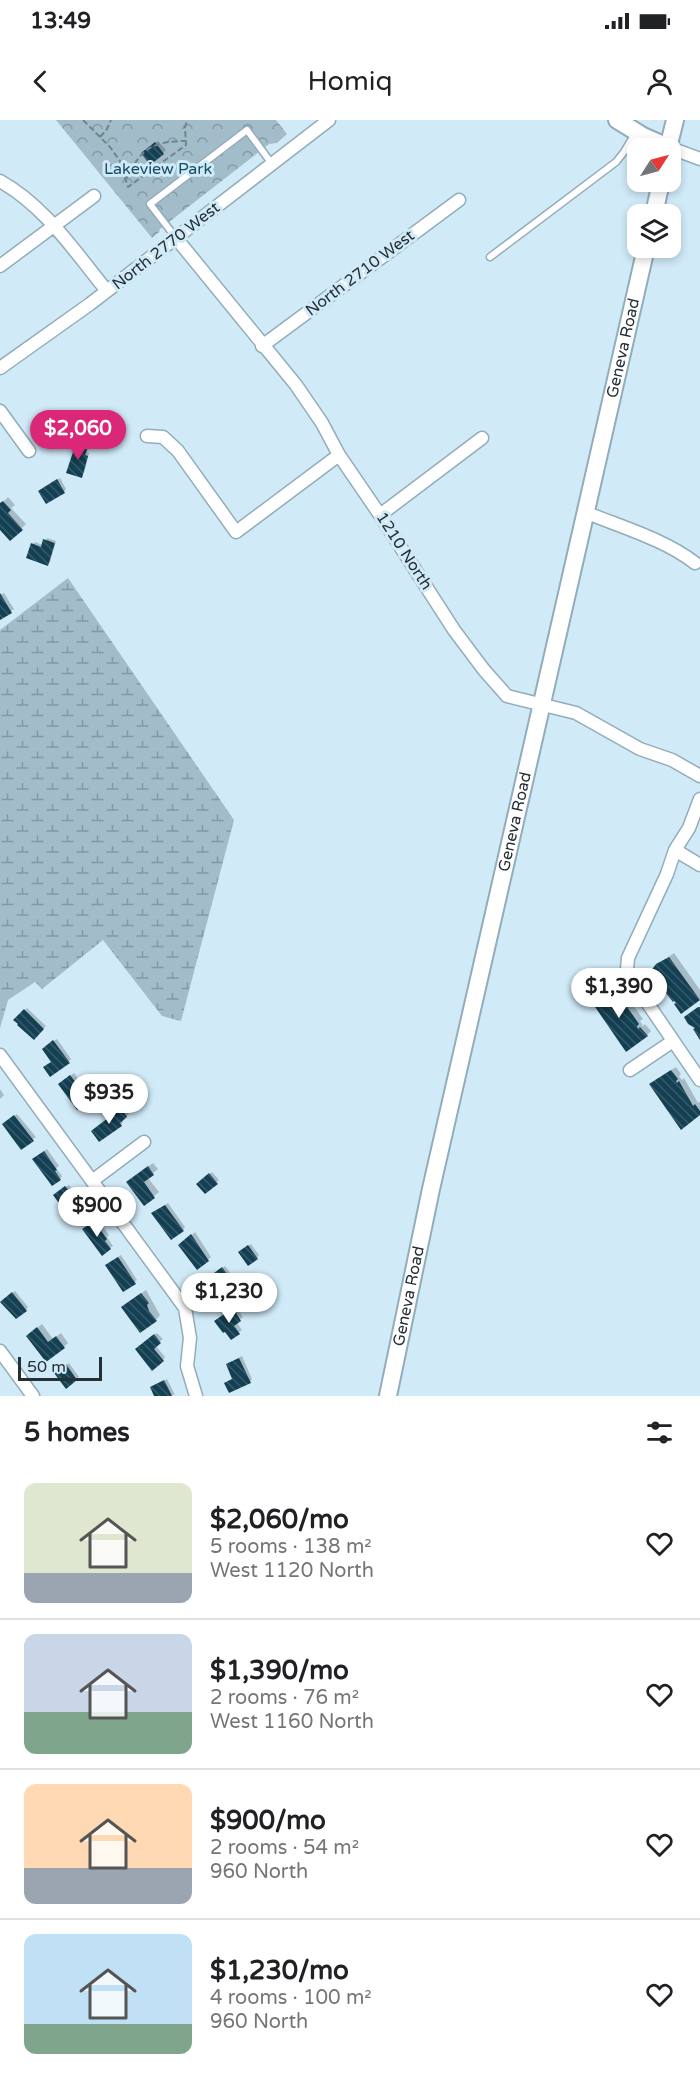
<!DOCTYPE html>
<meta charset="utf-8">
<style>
body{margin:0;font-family:"Varela Round",sans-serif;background:#f2f2f2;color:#202124;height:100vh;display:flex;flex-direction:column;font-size:22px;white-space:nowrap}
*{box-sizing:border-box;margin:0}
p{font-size:20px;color:#757577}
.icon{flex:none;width:33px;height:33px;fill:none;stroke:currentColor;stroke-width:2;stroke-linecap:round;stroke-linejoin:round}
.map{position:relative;height:1276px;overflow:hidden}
.details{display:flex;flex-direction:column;background:#fff;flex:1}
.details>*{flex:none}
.needle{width:39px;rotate:54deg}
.fabs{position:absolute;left:627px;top:18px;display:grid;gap:12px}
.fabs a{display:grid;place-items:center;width:54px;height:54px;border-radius:12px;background:#fff;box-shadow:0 3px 9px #0003;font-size:30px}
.scale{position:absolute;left:18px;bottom:15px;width:84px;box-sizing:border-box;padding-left:6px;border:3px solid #252f34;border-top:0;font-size:16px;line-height:21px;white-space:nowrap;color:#252f34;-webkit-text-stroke:4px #d0eaf8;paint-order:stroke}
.price{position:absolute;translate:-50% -51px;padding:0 14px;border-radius:21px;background:#fff;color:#222;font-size:20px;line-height:39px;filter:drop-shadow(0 2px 3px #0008)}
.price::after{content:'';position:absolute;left:50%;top:36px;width:18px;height:14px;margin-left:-9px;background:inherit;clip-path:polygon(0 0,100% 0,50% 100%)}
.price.on{background:#db2777;color:#fff}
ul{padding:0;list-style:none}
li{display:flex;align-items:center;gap:18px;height:150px;padding:0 24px}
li+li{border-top:2px solid #e0e0e0}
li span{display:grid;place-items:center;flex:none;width:168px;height:120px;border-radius:12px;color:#555}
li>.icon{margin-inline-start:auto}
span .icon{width:72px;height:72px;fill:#fffc;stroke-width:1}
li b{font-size:26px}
h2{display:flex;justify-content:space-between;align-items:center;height:72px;padding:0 24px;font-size:26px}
.status{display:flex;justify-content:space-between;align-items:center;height:42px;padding:0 30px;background:#fff;direction:ltr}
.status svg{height:16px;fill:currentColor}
header{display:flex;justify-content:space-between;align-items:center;height:78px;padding:0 24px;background:#fff;font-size:27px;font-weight:600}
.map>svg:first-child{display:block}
</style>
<div class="status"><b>13:49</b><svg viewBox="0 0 49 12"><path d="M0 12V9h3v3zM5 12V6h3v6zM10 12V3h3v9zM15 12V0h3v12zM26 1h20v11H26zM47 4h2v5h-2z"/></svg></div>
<header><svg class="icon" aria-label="back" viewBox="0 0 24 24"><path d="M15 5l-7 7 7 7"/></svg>Homiq<svg class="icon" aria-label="person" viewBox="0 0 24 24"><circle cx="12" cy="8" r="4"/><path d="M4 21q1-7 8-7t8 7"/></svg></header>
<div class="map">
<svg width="700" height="1276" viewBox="0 0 700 1276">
<defs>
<pattern id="forest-crowns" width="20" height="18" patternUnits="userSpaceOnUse" patternTransform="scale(1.5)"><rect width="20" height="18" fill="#a2bcca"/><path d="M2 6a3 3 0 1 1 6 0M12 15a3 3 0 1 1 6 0" fill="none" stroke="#8499a5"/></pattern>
<pattern id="wetland-marsh" width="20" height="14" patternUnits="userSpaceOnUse" patternTransform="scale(1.5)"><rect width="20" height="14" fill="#a2bcca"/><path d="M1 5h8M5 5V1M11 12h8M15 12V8" fill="none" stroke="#8499a5"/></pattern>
<pattern id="building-back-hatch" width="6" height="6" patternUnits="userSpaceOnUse" patternTransform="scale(1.5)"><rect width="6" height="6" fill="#144053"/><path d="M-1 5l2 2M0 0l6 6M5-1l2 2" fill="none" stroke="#365a69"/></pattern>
</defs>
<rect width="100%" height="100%" fill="#d0eaf8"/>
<path fill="url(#forest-crowns)" d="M56,0h220l11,14 -10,9 -8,1 -109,85 -1,3 -7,6z"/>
<path fill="url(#wetland-marsh)" d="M68,458l166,242 -53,201 -19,-5 -59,-76 -61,49 -7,-7 -27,18 -8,28v-398z"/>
<path fill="#0003" d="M158,21l8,9 -15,13 -6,-12z
M80,321l10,2 -3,9 2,1 -5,20 -3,3 -4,-32z
M60,358l6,11 -2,3 -21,-4z
M8,377l7,8 -4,3 15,16 -16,15 -10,-11v-23z
M47,418l9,3 -6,21 -2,2 -15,-20 2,-2 8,3z
M4,473l10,16 -14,9v-23z
M674,833l26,37v9l-18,13 -26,-46z
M617,863l4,5 1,9 4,-2 17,24 -3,2 3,5 2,-2 6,7 -4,4 -54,-34z
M27,888l19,18 -12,12 -19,-18z
M57,919l14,20 -2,2h-16l-7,-15z
M676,947l5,7 -2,2 3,4 2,-2 14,25 2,-2v12l-45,-33z
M74,953l17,24 -3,2 -26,-17z
M0,969l4,6 -4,4z
M124,987l5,7 -7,6 1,2 -2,3 -26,3z
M17,994l19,23 -14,11 -15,-27z
M47,1029l12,17 -3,2 6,8 -2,3 -23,-22z
M153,1043l5,6 -10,9 11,14 -15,12 -12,-26z
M212,1052l7,8 -14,12 -7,-8z
M69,1065l19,24 -3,2 -27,-19z
M168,1083l17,24 -2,3 -27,-19z
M97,1099l12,16 -2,2 6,9 -3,2 -23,-21z
M195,1112l16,25 -3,3 -28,-15z
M251,1124l8,11 -2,3 -15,-8z
M121,1135l16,25 -2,2 -25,-20z
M225,1146l15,20 -3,2 -22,-14z
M146,1170l14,25 -4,5 -29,-17z
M15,1171l13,16 -2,3 -21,-11z
M236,1187l7,10 -7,5 6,8 -11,8 -12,-20z
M42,1204l11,15 8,-6 7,10 -4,4 -36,-11z
M157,1213l6,6 -8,6 10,12 -2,3 -24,-13z
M242,1236l10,23 -2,3 -25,1 9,-5 -7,-14z
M69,1243l10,14 -3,2 -18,-9z
M167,1259l8,16 -19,1 -4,-8z"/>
<path fill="url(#building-back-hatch)" d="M155,22l9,12 -14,11 -9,-12z
M76,323l12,3 -3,9 3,1 -6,22 -16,-5z
M57,359l8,14 -19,11 -8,-13z
M3,381l8,9 -3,3 15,17 -13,11 -10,-11v-27z
M43,419l12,4 -7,23 -22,-8 5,-15 10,4z
M0,473l12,20 -12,7z
M669,837l31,43 -19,14 -7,-10 2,-1 -2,-2 -1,1 -8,-10 -6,-14 -2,2 -7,-8 6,-8z
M612,866l6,7v7l3,-2 18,26 -2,2 1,3 2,-2 8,9 -22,16 -35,-51z
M698,887h2v33l-7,-11 2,-1 -7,-4 -4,-7z
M24,889l20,20 -10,11 -17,-15 1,-1 -5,-4z
M53,920l17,23 -20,14 -7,-10 8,-5 -9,-13z
M671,950l7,9 -2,2 1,2 2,-2 13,23 1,2 2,-2 5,7v4l-19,15 -32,-46z
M70,955l19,25 -12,10 -19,-26z
M121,988l6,9 -7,6 2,3 -23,16 -8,-11z
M14,995l20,26 -13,9 -19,-26z
M44,1031l13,19 -2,1 6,9 -9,6 -20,-27z
M148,1046l6,9 -10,7 11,16 -11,8 -18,-24z
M209,1053l9,11 -13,10 -9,-10z
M65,1066l21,26 -13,10 -20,-27z
M165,1085l19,26 -13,9 -20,-27z
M94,1101l13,18 -2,2 6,8 -9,7 -20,-27z
M191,1114l18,27 -12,9 -19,-25z
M248,1125l10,14 -10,7 -10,-14z
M118,1137l18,27 -13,8 -18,-27z
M222,1147l16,22 -20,15 -6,-9 8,-6 -10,-13z
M12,1172l15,19 -11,8 -16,-17z
M141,1173l8,10 -2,2 2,6 8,10 -17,12 -19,-26z
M233,1188l8,13 -7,5 6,8 -9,6 -6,-8 -2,1 -9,-12z
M37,1207l11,15 8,-6 9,12 -19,14 -20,-26z
M154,1214l7,9 -7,6 10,12 -12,10 -17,-22z
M239,1238l12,25 -22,10 -5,-10 8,-4 -6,-15z
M66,1244l11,16 -11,9 -12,-16z
M164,1260l8,16h-18l-4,-9z"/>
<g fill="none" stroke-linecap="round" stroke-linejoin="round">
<g stroke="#93acb9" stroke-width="9">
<path id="lane" d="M176,118l-26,-34 97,-74 25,34
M490,137l126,-95 8,-10 12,-20"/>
</g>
<g stroke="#93acb9" stroke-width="15">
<path id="street" d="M668,27l32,12
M0,61c45,25 75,71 107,110
M176,118l120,147 26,38 17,32 41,60 74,115 30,40 23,26 69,17 64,36 32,11 28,16
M0,146l94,-70
M262,226l197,-146
M0,248l90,-64 239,-184
M0,291l29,40
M147,316l16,1 15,14 58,81 103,-77
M585,392c36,15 79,27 110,51
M380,395l102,-77
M700,679l-11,29 -14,22 -8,24 -39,84 -1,11 2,7 71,104
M675,730l25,15
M0,935l185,253 5,30 -3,28 9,30
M630,950l43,-29
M92,1061l52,-39
M0,1231l33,45"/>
</g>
<g stroke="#93acb9" stroke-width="20">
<g id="secondary">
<path d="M617,0l26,16 25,11"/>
<path d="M668,28l7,-28"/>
<path d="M654,94l7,-32"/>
<path id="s1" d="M388,1276l43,-207 215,-941"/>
</g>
</g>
<path stroke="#73848d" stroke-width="2" stroke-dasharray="6 3" stroke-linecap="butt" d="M83,0l27,27 10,14 8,26 58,-42 -1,-18 2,-7
M100,17l7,-8 4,-9
M125,59c6,-6 8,-14 13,-20 11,-16 30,-18 48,-18"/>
<use href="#lane" stroke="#fff" stroke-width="6"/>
<use href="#street" stroke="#fff" stroke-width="12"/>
<use href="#secondary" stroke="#fff" stroke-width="16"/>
</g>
<g text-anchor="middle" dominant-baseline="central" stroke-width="6" stroke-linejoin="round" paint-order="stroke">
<g font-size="16" fill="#144e66" stroke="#d0eaf8">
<text x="158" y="49">Lakeview Park</text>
</g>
<g font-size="16" fill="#252f34" stroke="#d0eaf8">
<text transform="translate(166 126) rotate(-38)">North 2770 West</text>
<text transform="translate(360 153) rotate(-37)">North 2710 West</text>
<text stroke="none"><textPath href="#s1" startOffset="1074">Geneva Road</textPath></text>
<text transform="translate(404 431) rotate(57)">1210 North</text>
<text stroke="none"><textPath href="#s1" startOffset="588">Geneva Road</textPath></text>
<text stroke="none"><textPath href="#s1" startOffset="102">Geneva Road</textPath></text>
</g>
</g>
</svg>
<div class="fabs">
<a><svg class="needle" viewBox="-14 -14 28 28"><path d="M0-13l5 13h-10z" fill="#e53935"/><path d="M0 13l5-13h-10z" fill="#757577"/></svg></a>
<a><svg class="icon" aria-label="layers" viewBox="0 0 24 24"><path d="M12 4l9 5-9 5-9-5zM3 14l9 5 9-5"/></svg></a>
</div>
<div class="scale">50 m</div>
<b class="price on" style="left:78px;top:341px">$2,060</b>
<b class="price" style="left:619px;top:899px">$1,390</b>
<b class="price" style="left:109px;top:1005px">$935</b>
<b class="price" style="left:97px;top:1118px">$900</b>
<b class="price" style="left:229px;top:1204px">$1,230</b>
</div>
<section class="details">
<h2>5 homes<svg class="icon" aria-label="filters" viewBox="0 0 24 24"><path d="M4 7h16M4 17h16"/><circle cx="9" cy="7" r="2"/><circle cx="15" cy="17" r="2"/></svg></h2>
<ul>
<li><span style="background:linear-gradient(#dfe7d0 75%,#9aa5b1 0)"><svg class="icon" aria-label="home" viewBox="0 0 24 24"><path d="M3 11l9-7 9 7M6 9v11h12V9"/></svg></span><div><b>$2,060/mo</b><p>5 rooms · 138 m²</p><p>West 1120 North</p></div><svg class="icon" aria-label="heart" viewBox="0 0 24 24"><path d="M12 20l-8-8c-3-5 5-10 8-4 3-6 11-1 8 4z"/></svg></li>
<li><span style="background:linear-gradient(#c9d6e8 65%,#7fa58c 0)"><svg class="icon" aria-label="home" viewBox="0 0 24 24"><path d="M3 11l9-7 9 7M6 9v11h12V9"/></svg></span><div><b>$1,390/mo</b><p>2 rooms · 76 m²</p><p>West 1160 North</p></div><svg class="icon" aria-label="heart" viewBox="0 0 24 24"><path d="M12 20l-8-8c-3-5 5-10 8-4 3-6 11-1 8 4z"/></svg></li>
<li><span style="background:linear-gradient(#ffd9b3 70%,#9aa5b1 0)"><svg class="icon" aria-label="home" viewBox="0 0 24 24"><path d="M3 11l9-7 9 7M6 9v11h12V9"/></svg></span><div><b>$900/mo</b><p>2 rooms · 54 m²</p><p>960 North</p></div><svg class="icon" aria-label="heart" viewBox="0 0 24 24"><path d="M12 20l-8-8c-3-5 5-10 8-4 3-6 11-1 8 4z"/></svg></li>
<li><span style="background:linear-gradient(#bfe0f5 75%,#7fa58c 0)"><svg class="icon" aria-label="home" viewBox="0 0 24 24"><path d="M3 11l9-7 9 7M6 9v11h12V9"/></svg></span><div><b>$1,230/mo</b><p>4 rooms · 100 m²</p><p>960 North</p></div><svg class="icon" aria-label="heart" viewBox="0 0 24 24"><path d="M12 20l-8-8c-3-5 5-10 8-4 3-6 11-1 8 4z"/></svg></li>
</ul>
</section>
